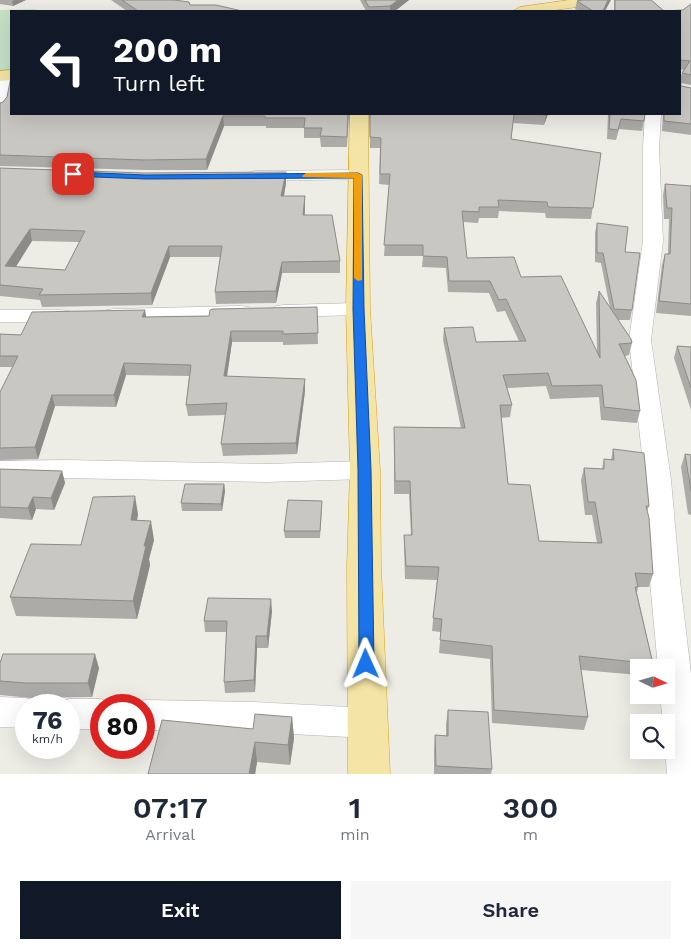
<!DOCTYPE html>
<style>
body{margin:0;font-family:"Work Sans",sans-serif;background:#f6f6f7;color:#1f2937;height:100vh;display:flex;flex-direction:column;font-size:19px;white-space:nowrap}
*{box-sizing:border-box;margin:0}
p{font-size:16px;color:#747a83}
.icon{flex:none;width:28px;height:28px;fill:none;stroke:currentColor;stroke-width:2;stroke-linecap:round;stroke-linejoin:round}
.map{position:relative;height:774px;overflow:hidden}
.side{display:flex;flex-direction:column;background:#fff;flex:1}
.side>*{flex:none}
.hud{position:absolute;left:10px;top:10px;width:671px;height:105px;border-radius:0px;box-shadow:0 5px 20px #0002;background:#111827;color:#fff;overflow:hidden}
.needle{width:32px;rotate:95deg}
.tools{position:absolute;left:630px;top:659px;display:grid;gap:10px}
.tools a{display:grid;place-items:center;width:45px;height:45px;border-radius:0px;background:#fff;box-shadow:0 5px 20px #0002;font-size:25px}
.speed{position:absolute;left:15px;top:694px;display:flex;gap:10px;font-size:25px;font-weight:700;text-align:center}
.speed>*{display:grid;place-content:center;width:65px;height:65px;border-radius:50%;background:#fff;box-shadow:0 5px 20px #0002;line-height:1}
.speed small{font-size:12px;font-weight:400}
.speed .limit{border:8px solid #d22;background:#fff;color:#111}
.pin{position:absolute;display:grid;place-items:center;width:42px;height:42px;color:#fff;margin:-21px;border-radius:10px;box-shadow:0 2px 8px #0006}
.me{position:absolute;width:55px;margin:-28px;rotate:359deg;stroke-linejoin:round;filter:drop-shadow(0 0 4px #0008)}
.turn{display:flex;align-items:center;gap:18px;height:105px;padding:0 20px;font-size:22px}
.turn .icon{width:65px;height:65px;stroke-width:2.5}
.turn b{display:block;font-size:35px;line-height:42px}
.eta{display:flex;justify-content:space-evenly;align-items:center;height:85px;text-align:center}
.eta b{font-size:30px;font-weight:600;line-height:35px}
.button{display:flex;gap:10px;margin-top:auto;padding:10px 20px}
.button a{flex:1;height:58px;border-radius:0px;background:#111827;color:#fff;font-size:20px;font-weight:600;line-height:58px;text-align:center}
.button a+a{background:#f6f6f7;color:#1f2937}
.map>svg:first-child{display:block}
.green{fill:#c5e2c5}
.lines{fill:none;stroke-linecap:round;stroke-linejoin:round}
.minor-casing{stroke:#b2b5b8;stroke-width:1}
.trunk-casing{stroke:#d8a21a;stroke-width:1}
.minor{fill:#fff;fill-rule:evenodd}
.trunk{fill:#f4e4a6;fill-rule:evenodd}
.wall{fill:#adaba7;fill-rule:evenodd}
.shaded-wall{fill:#8d8b88}
.building{fill:#c9c7c2;stroke:#8d8b88;fill-rule:evenodd}
.route{fill:#1a73e8;stroke:#114b97}
.slow{fill:#f59e0b}
</style>
<div class="map">
<svg width="691" height="774" viewBox="0 0 691 774">
<rect width="100%" height="100%" fill="#edece5"/>
<polygon class="green" points="33,9 45,11 11,11 11,75 0,76 0,10"/>
<g class="lines">
<defs>
<g id="minor">
<path d="M8,71L11,72C11,84 12,99 5,110L0,112V79L3,72Z"/>
<polygon points="645,114 661,114 659,148 663,241 651,340 671,480 680,581 691,674 691,774 667,774 665,750 666,722 663,722 660,695 666,695 666,668 658,668 650,581 645,480 629,340 643,241 643,148"/>
<polygon points="358,170 364,171 367,175 364,179 255,181 249,180 246,176 249,172 255,171"/>
<polygon points="358,303 366,304 369,309 366,314 358,315 284,317 276,316 273,311 276,306 284,305"/>
<polygon points="241,306 249,307 252,312 249,317 241,318 114,321 106,320 103,315 106,310 114,309"/>
<polygon points="0,310 61,310 69,311 72,316 69,321 61,322 0,322"/>
<polygon points="65,460 266,464 365,461 374,464 378,470 374,476 365,479 266,482 65,478 0,479 0,461"/>
<polygon points="0,697 26,698 38,702 39,705 26,705 26,728 0,727"/>
<polygon points="69,699 101,699 114,705 101,705 101,729 69,729 69,705 56,705"/>
<polygon points="144,700 253,702 368,708 380,712 385,723 380,734 368,738 253,732 144,730 144,705 132,705"/>
</g>
<g id="trunk">
<polygon points="569,0 606,0 599,4 548,11 513,11 520,7"/>
<polygon points="11,70 11,80 0,81 0,71"/>
<polygon points="350,114 368,114 370,309 380,470 381,567 390,774 348,774 347,567 350,470 346,309"/>
</g>
</defs>
<use href="#minor" class="minor-casing"/>
<use href="#trunk" class="trunk-casing"/>
<use href="#minor" class="minor"/>
<use href="#trunk" class="trunk"/>
</g>
<g class="wall">
<polygon points="0,0 26,0 13,6 0,4"/>
<polygon points="111,0 174,0 190,5 242,11 127,11"/>
<polygon points="360,0 409,0 395,11 366,11"/>
<polygon points="614,0 651,0 664,11 683,10 691,4 691,85 681,83 681,86 691,88 691,135 662,131 663,114 680,114 680,79 682,73 684,70 680,69 680,11 614,11"/>
<polygon points="577,1 605,11 579,11 575,9"/>
<polygon points="0,103 349,114 347,147 321,147 320,138 304,138 304,128 266,128 266,126 224,126 207,170 146,170 0,166"/>
<polygon points="369,114 548,114 544,125 513,123 511,139 601,153 591,219 546,218 545,213 499,211 498,218 479,218 478,223 463,222 467,258 521,277 597,352 596,303 599,291 610,308 601,263 595,262 595,233 597,223 625,252 632,310 630,320 618,320 632,343 629,355 625,356 640,411 637,423 601,420 599,397 550,399 546,386 507,388 512,405 510,417 501,418 508,484 539,541 597,543 592,515 585,515 581,480 584,468 602,469 604,459 611,460 613,449 649,506 647,511 653,574 649,587 638,587 637,593 653,664 652,668 639,668 639,675 581,670 588,717 584,730 492,723 490,659 439,653 441,632 432,631 437,580 405,579 404,548 404,535 411,535 409,494 394,494 394,427 461,428 443,340 444,328 476,342 519,341 505,311 497,312 489,293 448,292 446,268 422,267 423,256 384,256 389,185 379,184 380,148 370,148"/>
<polygon points="608,114 645,114 642,131 619,129 616,140 607,139"/>
<path d="M0,168L286,183L284,196H305V215L340,261V273H282L276,303L216,304L215,292L220,257H170L152,305L42,307L40,300L0,296ZM32,241L79,242L65,270L15,267Z"/>
<polygon points="665,184 691,186 691,316 656,313 662,265 665,254 668,254 669,219 664,219 663,195"/>
<polygon points="317,307 318,344 283,345 283,342 232,342 227,377 305,379 305,391 297,454 223,456 221,444 225,415 188,416 186,405 189,376 126,375 116,407 55,406 38,459 0,460 0,392 13,367 0,367 0,334 21,335 146,317 209,316"/>
<polygon points="677,346 691,347 691,410 674,358"/>
<polygon points="685,454 691,455 691,515 688,514 681,467"/>
<polygon points="0,469 62,471 65,483 54,510 36,509 32,520 0,518"/>
<polygon points="224,484 225,491 222,511 182,511 181,503"/>
<polygon points="322,508 320,538 285,538 284,531"/>
<polygon points="138,514 137,520 154,540 149,559 150,565 137,619 16,616 10,597 81,545"/>
<polygon points="272,611 268,648 257,648 255,692 225,693 224,682 227,632 205,632 204,621"/>
<polygon points="0,663 99,668 92,697 31,698 0,695"/>
<polygon points="448,710 492,769 491,774 434,774 434,749 435,735 446,736 446,724"/>
<polygon points="292,717 294,738 290,765 257,762 255,774 148,774 253,729"/>
</g>
<g class="shaded-wall">
<polygon points="15,0 26,0 13,6 12,1"/>
<polygon points="398,0 409,0 395,11 390,11 390,6"/>
<polygon points="608,0 611,0 605,11 603,11"/>
<polygon points="546,114 548,114 544,125 546,115"/>
<polygon points="223,116 224,126 207,170 206,159"/>
<polygon points="286,172 286,183 282,207 281,196"/>
<polygon points="305,196 305,207 304,227 303,215"/>
<polygon points="30,229 32,241 9,278 5,266"/>
<polygon points="169,246 170,257 152,305 151,293"/>
<polygon points="282,262 282,273 276,303 276,291"/>
<polygon points="145,310 147,321 142,317"/>
<polygon points="231,331 232,342 225,388 224,376"/>
<polygon points="124,363 126,375 116,407 114,395"/>
<polygon points="305,379 305,391 297,454 296,443"/>
<polygon points="52,395 55,406 38,459 35,447"/>
<polygon points="62,471 65,483 54,510 51,498"/>
<polygon points="224,484 225,491 222,511 221,504"/>
<polygon points="135,496 138,514 134,539 131,520"/>
<polygon points="33,497 36,509 32,520 28,508"/>
<polygon points="151,521 154,540 149,559 150,565 137,619 133,601 144,546"/>
<polygon points="271,599 272,611 268,648 267,636"/>
<polygon points="256,636 257,648 255,692 254,680"/>
<polygon points="95,654 99,668 92,697 88,683"/>
<polygon points="292,717 294,738 290,765 288,745"/>
<polygon points="255,742 257,762 255,774 249,774"/>
</g>
<g class="building">
<polygon points="122,0 174,0 189,2 190,5 216,5 242,11 138,11"/>
<polygon points="365,0 398,0 390,6 369,7"/>
<polygon points="583,0 608,0 603,11 590,11 593,11 577,1"/>
<polygon points="615,0 651,0 664,11 683,10 691,4 691,75 682,73 690,61 680,60 680,11 615,11"/>
<polygon points="680,75 681,86 691,88 691,124 664,121 664,114 680,114"/>
<polygon points="11,77 11,114 348,114 347,137 320,136 322,128 304,128 305,118 265,118 265,116 223,116 206,159 145,160 0,155 0,103 3,102 7,97"/>
<polygon points="370,114 514,114 511,139 601,153 593,208 548,207 547,202 498,200 499,207 479,207 479,212 462,211 467,258 514,257 521,277 561,276 600,358 599,291 631,339 632,343 619,344 636,380 640,411 604,407 602,385 552,386 548,373 503,375 512,405 500,405 508,484 530,485 539,541 602,543 595,502 588,502 584,468 604,469 604,459 614,460 613,449 644,453 649,506 646,506 649,518 653,574 635,573 638,587 635,587 653,664 579,656 588,717 494,710 492,646 440,640 442,619 433,618 439,567 406,566 404,535 412,535 410,481 395,481 394,427 465,428 444,328 473,327 476,342 526,341 506,299 499,300 490,281 449,281 447,257 423,256 423,245 384,245 390,174 380,174 381,138 370,137"/>
<polygon points="521,114 546,114 546,115"/>
<polygon points="610,114 645,114 644,121 621,119 618,130 609,129"/>
<path d="M0,168L144,173L286,172L281,196H305L303,215H332L340,261L282,262L276,291L215,292L222,246H169L151,293L39,295L43,289L0,285ZM30,229L85,231L65,270L5,266Z"/>
<polygon points="665,184 691,186 691,304 659,301 665,254 670,254 672,208 667,208"/>
<polygon points="597,223 628,227 625,252 640,253 632,310 614,309 603,253 597,253"/>
<polygon points="317,307 318,333 283,334 283,331 231,331 224,376 305,379 296,443 221,444 227,403 186,405 191,365 124,363 114,395 52,395 35,447 0,448 0,392 18,356 0,356 0,334 21,335 32,312 145,310 142,317 209,316 210,310 213,309"/>
<polygon points="677,346 691,347 691,388"/>
<polygon points="685,454 691,455 691,491"/>
<polygon points="0,469 62,471 51,498 33,497 28,508 0,507"/>
<polygon points="185,484 224,484 221,504 181,503"/>
<polygon points="135,496 131,520 151,521 144,546 146,546 133,601 10,597 31,544 81,545 93,497"/>
<polygon points="288,500 322,501 320,531 284,531"/>
<polygon points="208,598 271,599 267,636 256,636 254,680 224,682 227,621 204,621"/>
<polygon points="3,654 95,654 88,683 26,683 0,681 0,663"/>
<polygon points="448,710 488,712 492,769 436,766 435,735 448,736"/>
<polygon points="255,714 292,717 288,745 255,742 249,774 148,774 162,720 253,729"/>
</g>
<polygon class="route" points="73,172 146,175 358,173 362,175 364,309 371,470 374,664 372,669 366,671 361,669 359,664 358,470 353,309 354,178 146,179 70,176 69,174"/>
<polygon class="slow" points="306,173 358,173 362,175 362,280 358,281 354,278 354,178 303,177 302,176"/>
</svg>
<div class="tools">
<a><svg class="needle" viewBox="-14 -14 28 28"><path d="M0-13l5 13h-10z" fill="#e53935"/><path d="M0 13l5-13h-10z" fill="#747a83"/></svg></a>
<a><svg class="icon" aria-label="search" viewBox="0 0 24 24"><circle cx="10" cy="10" r="6"/><path d="M15 15l6 6"/></svg></a>
</div>
<div class="speed"><div>76<small>km/h</small></div><div class="limit">80</div></div>
<div class="pin" style="left:73px;top:174px;background:#d93025"><svg class="icon" aria-label="arrive" viewBox="0 0 24 24"><path d="M6 21V4h12l-3 4 3 4H6"/></svg></div>
<svg class="me" style="left:366px;top:664px" viewBox="-20 -20 40 40"><path d="M0-17L14 15 0 8-14 15z" fill="#1a73e8" stroke="#fff" stroke-width="4"/></svg>
<div class="hud">
<div class="turn"><svg class="icon" aria-label="left" viewBox="0 0 24 24"><path d="M17 20v-9H6M10 6l-5 5 5 5"/></svg><div><b>200 m</b>Turn left</div></div>
</div>
</div>
<section class="side">
<div class="eta">
<div><b>07:17</b><p>Arrival</p></div>
<div><b>1</b><p>min</p></div>
<div><b>300</b><p>m</p></div>
</div>
<div class="button"><a>Exit</a><a>Share</a></div>
</section>
